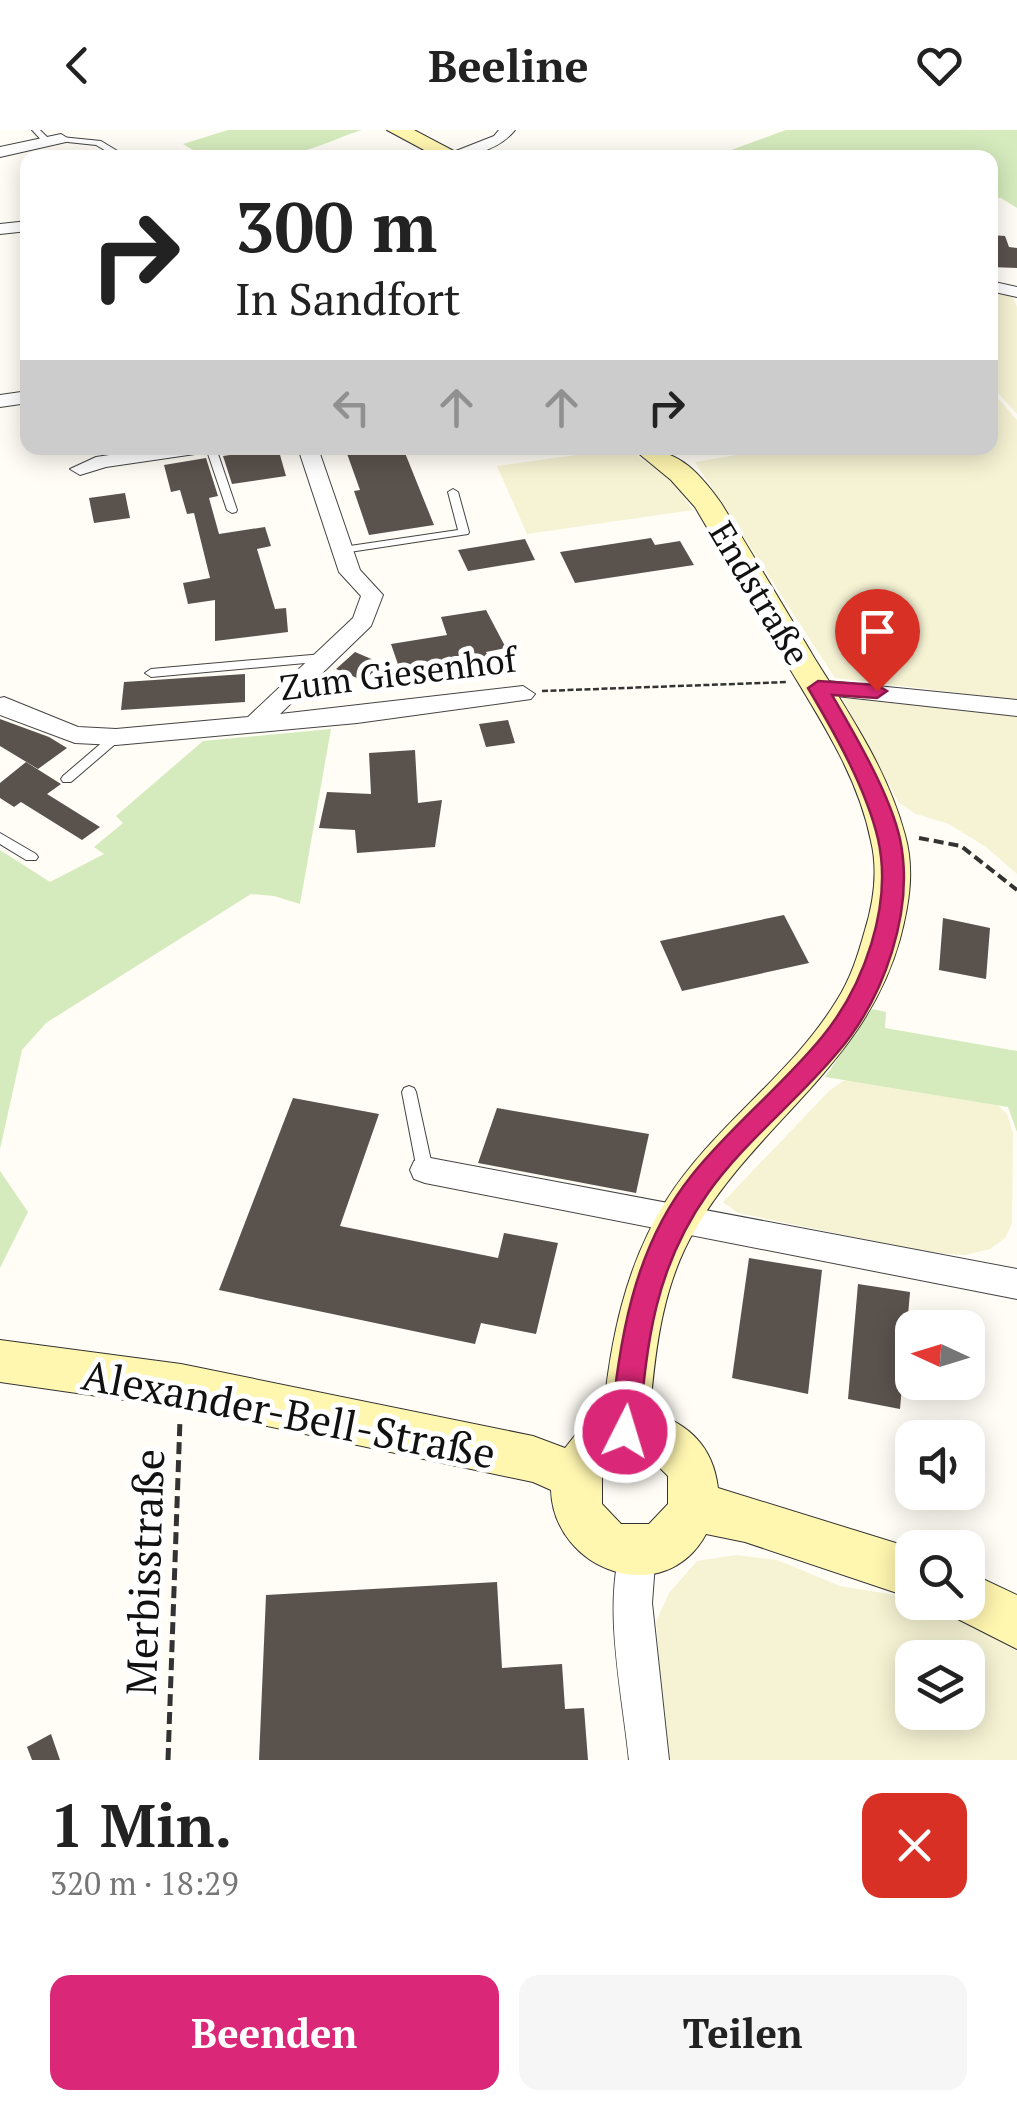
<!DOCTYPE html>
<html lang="de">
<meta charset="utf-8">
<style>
body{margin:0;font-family:"PT Serif",serif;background:#f6f6f6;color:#222;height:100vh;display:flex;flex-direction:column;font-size:38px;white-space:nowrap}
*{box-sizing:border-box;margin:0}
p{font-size:32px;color:#767676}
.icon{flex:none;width:55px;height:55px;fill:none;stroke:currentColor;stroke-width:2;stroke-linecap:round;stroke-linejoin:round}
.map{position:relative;height:1630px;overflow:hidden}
.panel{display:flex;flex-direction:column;background:#fff;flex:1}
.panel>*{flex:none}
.top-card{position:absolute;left:20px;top:20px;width:978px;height:305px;border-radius:20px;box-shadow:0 5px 25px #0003;background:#fff;color:#222;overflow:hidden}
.needle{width:65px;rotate:274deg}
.controls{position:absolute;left:895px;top:1180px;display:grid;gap:20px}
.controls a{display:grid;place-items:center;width:90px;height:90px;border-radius:20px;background:#fff;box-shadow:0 5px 25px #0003;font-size:50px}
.pin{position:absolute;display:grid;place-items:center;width:85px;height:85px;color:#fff;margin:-102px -42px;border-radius:50% 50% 50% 0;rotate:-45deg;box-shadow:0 0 10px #0007}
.pin .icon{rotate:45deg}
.me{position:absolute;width:110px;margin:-55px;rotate:5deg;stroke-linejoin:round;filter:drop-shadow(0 0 8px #0008)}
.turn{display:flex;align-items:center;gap:35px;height:210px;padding:0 50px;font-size:45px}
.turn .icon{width:130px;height:130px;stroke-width:2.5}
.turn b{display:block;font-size:70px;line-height:85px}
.lanes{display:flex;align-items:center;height:95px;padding:0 50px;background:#0003;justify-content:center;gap:50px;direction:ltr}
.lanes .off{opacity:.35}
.round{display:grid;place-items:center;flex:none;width:105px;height:105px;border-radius:20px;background:#f6f6f6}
.summary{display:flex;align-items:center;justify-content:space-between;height:170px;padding:0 50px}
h1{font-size:60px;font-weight:700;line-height:75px}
.cta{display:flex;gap:20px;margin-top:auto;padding:20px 50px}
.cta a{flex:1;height:115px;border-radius:20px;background:#db2777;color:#fff;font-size:40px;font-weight:700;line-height:115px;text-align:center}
.cta a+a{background:#f6f6f6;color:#222}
header{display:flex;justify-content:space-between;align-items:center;height:130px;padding:0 50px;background:#fff;font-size:45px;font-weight:700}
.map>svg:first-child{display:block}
.farmland{fill:#f6f3d4;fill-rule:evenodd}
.green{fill:#d5ebbd}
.building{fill:#5a524d}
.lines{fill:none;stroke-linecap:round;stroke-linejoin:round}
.lane-casing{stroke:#444;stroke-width:2}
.street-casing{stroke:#444;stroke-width:2}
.secondary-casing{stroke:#333;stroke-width:2}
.path-far2{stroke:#333;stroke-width:2.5;stroke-dasharray:6 2.5;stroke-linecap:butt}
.path-far1{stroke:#333;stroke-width:4;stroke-dasharray:10 5;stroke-linecap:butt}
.path{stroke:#333;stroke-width:5;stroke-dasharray:12 6;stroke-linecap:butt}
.lane{fill:#fff;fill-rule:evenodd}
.street{fill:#fff;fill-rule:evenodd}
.secondary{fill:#fff6b0;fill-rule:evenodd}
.route{fill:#db2777;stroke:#8e194d;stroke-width:2.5}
.labels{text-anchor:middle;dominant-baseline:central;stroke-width:10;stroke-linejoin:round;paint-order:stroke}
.street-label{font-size:35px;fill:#111;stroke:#fff}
.near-street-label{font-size:42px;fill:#111;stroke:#fff}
</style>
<header><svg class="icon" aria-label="back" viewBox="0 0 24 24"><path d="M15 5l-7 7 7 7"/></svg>Beeline<svg class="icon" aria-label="heart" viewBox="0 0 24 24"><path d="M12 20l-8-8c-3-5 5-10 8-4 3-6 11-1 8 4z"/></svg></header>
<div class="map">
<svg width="1017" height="1630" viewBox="0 0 1017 1630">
<rect width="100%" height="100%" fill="#fffdf5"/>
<g class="farmland">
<polygon points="990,159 1011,163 1017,177 1017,284 990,254"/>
<polygon points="990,259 1017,290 1017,570 835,548 695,332 778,318 990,318"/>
<polygon points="627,318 672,350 693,380 527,404 497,336"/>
<polygon points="840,564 1017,582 1017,744 986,717 949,694 916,684 899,673"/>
<polygon points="858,950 997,974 1007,984 1013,1003 1012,1094 1005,1108 990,1119 965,1125 932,1123 738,1083 723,1072 829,961 843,951"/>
<path d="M736,1425L777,1430L840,1456L907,1467L970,1494L1017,1521V1630H667L656,1492L669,1463L697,1431ZM912,1528H968V1582H912Z"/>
</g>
<g class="green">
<path d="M228,0H362C329,10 276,40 244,21C218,29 206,29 183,14Z"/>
<polygon points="786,0 1017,0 1017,78 1001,68 990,68 990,28 712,27"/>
<polygon points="331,599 300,774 274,766 251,764 46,893 22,920 0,1019 0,720 50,752 104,724 94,717 123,693 116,686 203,611"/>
<polygon points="872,879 886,882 885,898 1017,921 1017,1002 1008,977 825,947"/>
<polygon points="0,1041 28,1082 0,1138"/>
</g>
<g class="building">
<polygon points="990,105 1005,106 1009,117 1017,118 1017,138 990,137"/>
<polygon points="278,318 286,346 232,354 223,326"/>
<polygon points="345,318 403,318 434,395 369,405 354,361 360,360"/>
<polygon points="206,328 218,366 209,368 219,404 265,397 271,416 257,419 275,479 286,478 288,502 215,511 215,470 188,474 183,453 210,448 194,383 187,384 180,360 171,362 164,335"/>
<polygon points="125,363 130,388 94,393 89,368"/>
<polygon points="651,408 655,415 680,411 694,435 575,453 560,422"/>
<polygon points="525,409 535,430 468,441 458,420"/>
<polygon points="486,480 506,518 486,522 492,535 402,546 391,514 447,505 441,487"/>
<polygon points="355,522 383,534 364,551 336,539"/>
<polygon points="245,544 245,572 121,580 124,552"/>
<polygon points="0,589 49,607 67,618 38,639 0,616"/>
<polygon points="508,590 515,613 486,617 479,594"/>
<polygon points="415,620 418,673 442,670 435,717 357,723 355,700 319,698 327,662 371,664 369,623"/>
<polygon points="26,632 61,654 47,664 100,697 82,710 21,672 14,677 0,668 0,653"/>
<polygon points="784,785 809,833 682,861 660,811"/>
<polygon points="943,788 990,798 986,849 939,840"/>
<polygon points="293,968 379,984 340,1096 498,1128 504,1103 558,1113 536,1204 481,1193 475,1214 219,1160"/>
<polygon points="497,978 649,1004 636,1063 478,1033"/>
<polygon points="749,1128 822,1140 808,1264 732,1248"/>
<polygon points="858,1154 910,1162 900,1279 848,1269"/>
<polygon points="497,1452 502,1538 562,1534 565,1579 584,1578 588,1630 259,1630 266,1465"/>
<polygon points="51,1604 60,1630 32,1630 27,1617"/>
</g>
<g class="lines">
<defs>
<g id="lane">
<polygon points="32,0 40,0 52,12 45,14"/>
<polygon points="61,7 101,11 129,28 118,28 96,15 58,11 58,7"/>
<polygon points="206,318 216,318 237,380 236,382 232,383 227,380"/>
<polygon points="453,359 458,362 469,402 468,404 343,423 338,420 343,417 458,400 448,362"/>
<polygon points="323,524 329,528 327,531 151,547 145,543 151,539"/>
<polygon points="116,603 120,604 122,607 120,610 71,652 63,652 61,649 63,646 112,604"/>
<polygon points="0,703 36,724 38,727 36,730 26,730 0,714"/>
<polygon points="409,956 414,958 416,962 433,1040 430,1045 425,1047 420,1045 417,1040 402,962 404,958"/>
</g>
<g id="street">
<path d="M499,0H515C497,22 465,28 438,28L494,6Z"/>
<polygon points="61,4 69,9 66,12 0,27 0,17"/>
<polygon points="28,91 28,101 0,104 0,94"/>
<polygon points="990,151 1017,157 1017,167 990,161"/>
<polygon points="28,261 28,273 0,277 0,265"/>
<polygon points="156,318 205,318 195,324 106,337 80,345 70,339 96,327"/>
<polygon points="298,318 318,318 360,440 383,465 371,496 280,584 523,556 535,564 531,569 357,593 116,615 75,613 0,585 0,568 4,567 78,597 116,599 248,587 353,488 361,466 339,442"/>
<polygon points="817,550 1017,570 1017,586 809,563 805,558"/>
<polygon points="425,1027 1017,1139 1017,1169 425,1053 414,1049 410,1040 414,1031"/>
<path d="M638,1402L651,1407L656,1420L652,1473L669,1630H629C623,1566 600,1467 625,1407Z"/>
</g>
<g id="secondary">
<polygon points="387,0 414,0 467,28 439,28"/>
<path d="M632,318C676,318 696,338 721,373C753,425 784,477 815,529C850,585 888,641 905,705C915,740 909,775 900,809C865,935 758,992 696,1098C663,1152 655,1219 650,1281C689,1294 713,1316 718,1358L912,1418V1468L745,1412L706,1404C665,1480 554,1442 551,1360L533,1352L181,1278L0,1252V1210L181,1234L533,1306L565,1318L580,1299L603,1287C610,1212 625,1136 666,1071C713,996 791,946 837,870C851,848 858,825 865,800C874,771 878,740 871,711C858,646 820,589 787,534C756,482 726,429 695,377L671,350ZM622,1326H648L668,1346V1374L649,1394H621L602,1374V1346Z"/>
<polygon points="968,1442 1017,1465 1017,1519 950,1485 945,1472 968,1472"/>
</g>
</defs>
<use href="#lane" class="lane-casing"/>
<use href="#street" class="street-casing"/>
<use href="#secondary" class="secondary-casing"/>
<polyline class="path-far2" points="542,561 788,552"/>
<polyline class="path-far1" points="919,708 961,716 1017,760"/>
<polyline class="path" points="168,1630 180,1290"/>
<use href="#lane" class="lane"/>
<use href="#street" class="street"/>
<use href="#secondary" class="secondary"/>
</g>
<path class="route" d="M818,551L877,555L887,561L877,568L832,565C855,605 890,664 900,709C915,780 884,869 837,923C797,971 744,1012 708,1063C654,1139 647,1212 639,1302L635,1311L625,1315L615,1311L610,1302C620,1210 632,1120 692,1045C731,996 782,956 822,907C864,856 893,775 878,709C866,658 834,602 808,558Z"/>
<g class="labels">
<g class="street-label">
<text transform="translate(760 463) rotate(59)">Endstraße</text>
<text transform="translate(398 543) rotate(-7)">Zum Giesenhof</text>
</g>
<g class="near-street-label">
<text transform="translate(289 1283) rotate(11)">Alexander-Bell-Straße</text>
<text transform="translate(144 1442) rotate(-88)">Merbisstraße</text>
</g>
</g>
</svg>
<div class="controls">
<a><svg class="needle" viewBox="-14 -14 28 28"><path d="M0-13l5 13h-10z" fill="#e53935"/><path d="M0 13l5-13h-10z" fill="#767676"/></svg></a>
<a><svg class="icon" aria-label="sound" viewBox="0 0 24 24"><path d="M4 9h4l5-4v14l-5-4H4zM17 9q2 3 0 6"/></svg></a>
<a><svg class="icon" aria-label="search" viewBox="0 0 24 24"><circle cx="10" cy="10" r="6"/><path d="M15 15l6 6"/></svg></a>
<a><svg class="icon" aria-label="layers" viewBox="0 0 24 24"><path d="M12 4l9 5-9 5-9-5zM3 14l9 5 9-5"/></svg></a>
</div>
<div class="pin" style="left:877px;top:561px;background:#d93025"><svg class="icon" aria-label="arrive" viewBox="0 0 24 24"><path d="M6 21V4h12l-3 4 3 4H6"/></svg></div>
<svg class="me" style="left:625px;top:1302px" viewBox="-20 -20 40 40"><circle r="17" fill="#db2777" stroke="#fff" stroke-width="3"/><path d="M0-11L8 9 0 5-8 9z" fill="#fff"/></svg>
<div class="top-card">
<div class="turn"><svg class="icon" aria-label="right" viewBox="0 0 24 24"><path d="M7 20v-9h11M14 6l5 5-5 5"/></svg><div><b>300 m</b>In Sandfort</div></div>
<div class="lanes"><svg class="icon off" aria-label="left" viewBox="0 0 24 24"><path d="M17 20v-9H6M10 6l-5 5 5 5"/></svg><svg class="icon off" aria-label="ahead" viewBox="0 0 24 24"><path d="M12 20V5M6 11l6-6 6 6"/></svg><svg class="icon off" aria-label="ahead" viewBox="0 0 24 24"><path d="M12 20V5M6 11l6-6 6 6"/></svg><svg class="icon" aria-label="right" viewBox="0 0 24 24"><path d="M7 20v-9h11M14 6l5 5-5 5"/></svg></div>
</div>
</div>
<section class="panel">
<div class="summary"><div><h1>1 Min.</h1><p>320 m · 18:29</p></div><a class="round" style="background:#d93025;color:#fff"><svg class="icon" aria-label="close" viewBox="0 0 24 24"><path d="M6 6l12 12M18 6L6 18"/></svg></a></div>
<div class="cta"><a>Beenden</a><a>Teilen</a></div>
</section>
